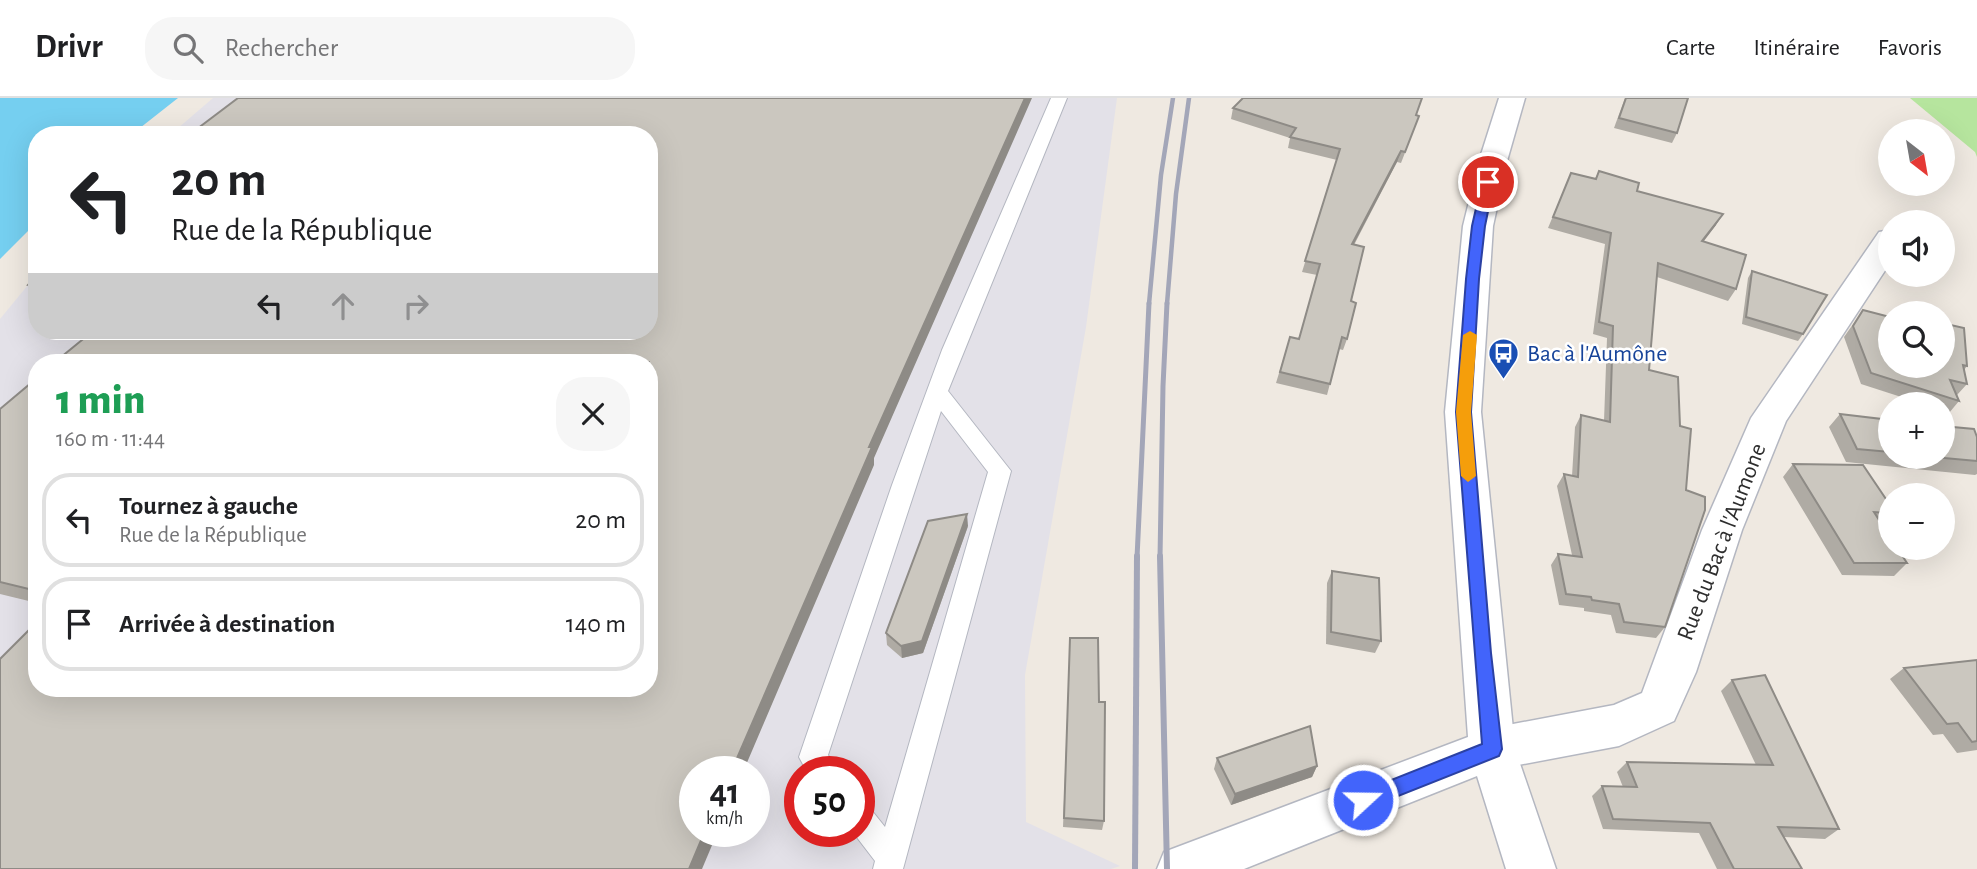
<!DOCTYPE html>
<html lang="fr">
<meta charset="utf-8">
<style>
body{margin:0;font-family:"Alegreya Sans",sans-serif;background:#f6f6f6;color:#202124;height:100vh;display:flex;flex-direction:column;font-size:26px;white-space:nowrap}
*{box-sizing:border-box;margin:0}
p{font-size:23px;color:#757577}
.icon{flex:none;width:38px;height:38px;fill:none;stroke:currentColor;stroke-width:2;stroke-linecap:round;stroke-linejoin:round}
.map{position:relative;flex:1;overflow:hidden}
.panel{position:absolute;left:28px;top:256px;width:630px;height:343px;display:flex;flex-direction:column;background:#fff;border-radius:28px;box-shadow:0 7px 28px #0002}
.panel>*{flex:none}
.banner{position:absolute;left:28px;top:28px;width:630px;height:214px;border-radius:28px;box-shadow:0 7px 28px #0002;background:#fff;color:#202124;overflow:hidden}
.needle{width:46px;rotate:149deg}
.controls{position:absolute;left:1878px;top:21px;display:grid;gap:14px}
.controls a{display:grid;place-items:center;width:77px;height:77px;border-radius:50%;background:#fff;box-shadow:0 7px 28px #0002;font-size:35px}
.speed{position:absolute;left:679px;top:658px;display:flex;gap:14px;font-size:35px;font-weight:700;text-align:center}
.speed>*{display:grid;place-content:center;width:91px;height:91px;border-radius:50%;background:#fff;box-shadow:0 7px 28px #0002;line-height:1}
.speed small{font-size:18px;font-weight:400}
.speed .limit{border:10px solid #d22;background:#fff;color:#111}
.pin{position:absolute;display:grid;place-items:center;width:60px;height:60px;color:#fff;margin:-30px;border:4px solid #fff;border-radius:50%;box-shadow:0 2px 7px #0007}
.me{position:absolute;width:77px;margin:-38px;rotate:69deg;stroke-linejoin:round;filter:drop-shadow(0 0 5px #0008)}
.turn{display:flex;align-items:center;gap:24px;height:147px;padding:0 28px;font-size:32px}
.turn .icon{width:91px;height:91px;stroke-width:2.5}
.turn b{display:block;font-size:49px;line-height:60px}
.lanes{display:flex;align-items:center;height:66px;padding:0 28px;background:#0003;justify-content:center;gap:35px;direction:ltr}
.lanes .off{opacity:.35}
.round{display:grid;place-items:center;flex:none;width:74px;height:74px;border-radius:28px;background:#f6f6f6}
.summary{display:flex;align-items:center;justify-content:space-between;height:119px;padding:0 28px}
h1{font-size:42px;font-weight:800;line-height:52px;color:#1e9e55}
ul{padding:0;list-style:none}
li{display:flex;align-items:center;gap:21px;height:94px;margin:0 14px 10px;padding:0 14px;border:4px solid #e0e0e0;border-radius:28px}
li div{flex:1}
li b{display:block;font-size:26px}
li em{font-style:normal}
header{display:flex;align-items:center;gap:42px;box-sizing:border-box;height:98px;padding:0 35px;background:#fff;border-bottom:2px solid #e0e0e0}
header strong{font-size:33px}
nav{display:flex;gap:38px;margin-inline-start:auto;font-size:24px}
.search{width:490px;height:63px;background:#f6f6f6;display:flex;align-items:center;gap:18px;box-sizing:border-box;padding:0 24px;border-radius:28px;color:#757577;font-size:26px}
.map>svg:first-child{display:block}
.industrial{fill:#e3e1e8;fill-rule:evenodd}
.green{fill:#b6e59e}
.water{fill:#75cff0}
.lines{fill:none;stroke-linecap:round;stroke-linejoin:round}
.lane-casing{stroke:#b4b7c1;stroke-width:2}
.street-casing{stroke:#b4b7c1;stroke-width:3}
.secondary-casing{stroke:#b4b7c1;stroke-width:3}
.lane{fill:#fff;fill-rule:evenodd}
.street{fill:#fff;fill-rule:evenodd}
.secondary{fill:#fff;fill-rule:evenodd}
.rail-far2{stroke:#a3a6b8;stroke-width:4.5}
.rail-far1{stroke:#a3a6b8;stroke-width:5}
.rail{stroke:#a3a6b8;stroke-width:6}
.wall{fill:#afaba4}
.shaded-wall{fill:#8e8b86}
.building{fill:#cbc7bf;stroke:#8e8b86;stroke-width:2}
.route{fill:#4264fb;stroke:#2b41a3;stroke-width:2}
.slow{fill:#f59e0b}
.labels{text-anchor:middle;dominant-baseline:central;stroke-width:5;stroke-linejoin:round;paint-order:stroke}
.transit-label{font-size:24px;fill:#164399;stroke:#fff;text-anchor:start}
.street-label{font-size:24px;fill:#2e2e2e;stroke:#fff}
</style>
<header>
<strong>Drivr</strong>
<div class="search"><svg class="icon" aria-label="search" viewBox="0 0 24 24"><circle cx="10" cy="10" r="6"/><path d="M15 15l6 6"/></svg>Rechercher</div>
<nav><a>Carte</a><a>Itinéraire</a><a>Favoris</a></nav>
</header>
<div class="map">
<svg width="1977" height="771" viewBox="0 0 1977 771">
<rect width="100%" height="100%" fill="#efe9e1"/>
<path class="industrial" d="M213,0H1117L1086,229L1025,577L1026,724L1120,768L1111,771H0V221L37,176V233H649V37H170ZM37,264H649V590H37ZM695,674H754V733H695ZM800,674H859V733H800Z"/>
<polygon class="green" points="1910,0 1977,0 1977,59 1975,54"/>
<polygon class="water" points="0,0 178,0 131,37 37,37 37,124 0,161"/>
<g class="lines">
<defs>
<polygon id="lane" points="1051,0 1067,0 948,293 1011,373 903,771 873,771 875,763 852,733 859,733 859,705 869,709 885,729 988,374 941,313 828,657 838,674 807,674 799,659 892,387 942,252"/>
<polygon id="street" points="1890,132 1890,165 1786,323 1742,432 1696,574 1674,623 1619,648 1492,672 1476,666 1469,651 1476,636 1492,630 1614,607 1642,595 1702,432 1751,320 1879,134"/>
<polygon id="secondary" points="1499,0 1525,0 1507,63 1493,128 1481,314 1515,651 1556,771 1506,771 1477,678 1244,771 1157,771 1164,754 1468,639 1445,314 1463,128 1479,63"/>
</defs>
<use href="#lane" class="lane-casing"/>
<use href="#street" class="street-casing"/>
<use href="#secondary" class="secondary-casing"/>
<use href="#lane" class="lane"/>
<use href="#street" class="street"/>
<use href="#secondary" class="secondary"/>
<g class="rail-far2">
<polyline points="1149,206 1161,77 1173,0"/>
<polyline points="1167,206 1176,96 1189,0"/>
</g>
<g class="rail-far1">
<polyline points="1137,460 1149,205"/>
<polyline points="1160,460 1163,288 1167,205"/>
</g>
<g class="rail">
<polyline points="1160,458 1167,771"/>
<polyline points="1135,771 1137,458"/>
</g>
</g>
<g class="wall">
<polygon points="1625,0 1688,0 1677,35 1672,45 1614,30"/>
<polygon points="1233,10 1416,17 1415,29 1401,65 1397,64 1354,147 1351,203 1347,241 1343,252 1339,251 1327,297 1276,285 1290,239 1299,241 1317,177 1302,174 1337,62 1288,50 1290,40 1231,21"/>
<polygon points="1599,73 1637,93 1716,127 1704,143 1736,191 1728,203 1657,179 1649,272 1665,529 1656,540 1616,535 1611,517 1584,513 1584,510 1559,507 1551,467 1558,456 1572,457 1557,388 1564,376 1572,378 1575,329 1581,317 1604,323 1607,240 1593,236 1605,146 1548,130 1571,75 1595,81"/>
<polygon points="1752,173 1803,236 1798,243 1742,226 1748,180"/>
<polygon points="37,177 37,198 28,187"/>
<polygon points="1863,212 1890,268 1942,225 1967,268 1964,272 1967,286 1957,297 1959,303 1949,315 1942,313 1942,306 1923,306 1861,286 1844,239"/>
<polygon points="37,280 37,505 0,496 0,311"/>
<polygon points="1840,316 1890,322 1890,359 1942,359 1977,339 1977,376 1975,377 1846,364 1829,329"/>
<polygon points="1793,366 1890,407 1890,420 1882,427 1907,465 1894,478 1842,477 1783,379"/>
<polygon points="968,428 923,555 902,560 887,547 886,535"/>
<polygon points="1332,473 1381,543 1375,555 1326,546 1327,485"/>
<polygon points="1070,540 1099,604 1104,723 1102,732 1063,729"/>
<polygon points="1977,562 1977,652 1957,655 1943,636 1933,637 1890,581 1904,570"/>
<polygon points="1732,582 1839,731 1825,741 1784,739 1802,771 1717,771 1699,735 1603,731 1592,698 1602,688 1623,689 1617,674 1627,664 1756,667 1721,593"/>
<polygon points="1217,660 1317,668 1312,679 1231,707 1214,671"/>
</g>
<g class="shaded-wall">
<polygon points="1025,0 1032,0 874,360 874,367 743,674 731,674 869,349"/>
<polygon points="1401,53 1397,64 1348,157 1352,146"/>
<polygon points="1723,116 1716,127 1695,154 1702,143"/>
<polygon points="967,416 968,428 923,555 902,560 901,548"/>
<polygon points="1317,668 1312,679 1231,707 1235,696"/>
<polygon points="705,733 718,733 702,771 689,771"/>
</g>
<g class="building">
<polygon points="238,0 1025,0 869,349 872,349 731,674 695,674 695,733 705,733 689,771 0,771 0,561 37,524 37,590 649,590 649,264 55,264 93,233 649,233 649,37 189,37"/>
<polygon points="1243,0 1422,0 1416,17 1419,18 1405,54 1401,53 1352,146 1364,149 1351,203 1356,205 1347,241 1342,239 1330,286 1280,274 1290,239 1299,241 1320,166 1305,163 1340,51 1290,39 1296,30 1233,10"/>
<polygon points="1626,0 1688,0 1677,35 1619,20"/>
<polygon points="1599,73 1639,85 1637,93 1723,116 1702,143 1746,157 1736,191 1658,165 1649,272 1678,279 1680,328 1691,331 1686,392 1705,399 1705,412 1665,529 1624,524 1619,506 1592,502 1591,499 1566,496 1558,456 1582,459 1564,376 1578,379 1581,317 1610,324 1613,228 1599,224 1611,135 1553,119 1571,75 1596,81"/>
<polygon points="1752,173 1827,197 1803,236 1746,219"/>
<polygon points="37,177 37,189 28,187"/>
<polygon points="1863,212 1890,219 1890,268 1942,268 1942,225 1964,230 1967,268 1963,267 1967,286 1950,282 1959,303 1871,275 1853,228"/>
<polygon points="37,280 37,493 0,484 0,311"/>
<polygon points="1840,316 1890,322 1890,354 1857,351"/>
<polygon points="1942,328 1974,331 1977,339 1977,363 1933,359 1942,359"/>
<polygon points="1793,366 1863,367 1890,407 1890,415 1874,414 1890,439 1890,450 1897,450 1907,465 1854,465"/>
<polygon points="967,416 922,543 901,548 886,535 928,423"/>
<polygon points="1332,473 1379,480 1381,543 1331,534"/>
<polygon points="1070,540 1098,540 1099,604 1105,604 1104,723 1064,720"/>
<polygon points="1977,562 1977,643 1972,644 1958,625 1947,626 1904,570"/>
<polygon points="1765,577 1839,731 1778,729 1802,771 1734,771 1710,725 1613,721 1602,688 1637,689 1627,664 1773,667 1732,582"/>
<polygon points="1310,628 1317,668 1235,696 1217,660"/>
</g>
<polygon class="route" points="1488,81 1494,84 1485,128 1479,181 1471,314 1491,555 1502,651 1499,658 1363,712 1356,709 1353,702 1356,696 1482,646 1456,314 1466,181 1472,128 1482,84"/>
<polygon class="slow" points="1470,233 1477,237 1471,314 1476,378 1468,384 1461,378 1456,314 1463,237"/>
<defs>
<symbol id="bus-pin" viewBox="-11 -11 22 30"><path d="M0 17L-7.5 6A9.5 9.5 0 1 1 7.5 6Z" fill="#1a4fb4" stroke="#fff"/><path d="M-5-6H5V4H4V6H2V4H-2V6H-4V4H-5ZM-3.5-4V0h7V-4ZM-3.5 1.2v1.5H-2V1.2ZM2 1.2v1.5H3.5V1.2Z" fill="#fff"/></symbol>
</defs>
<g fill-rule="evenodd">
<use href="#bus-pin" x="1486" y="238" width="35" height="47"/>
</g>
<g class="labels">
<g class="transit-label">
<text x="1527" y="256">Bac à l'Aumône</text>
</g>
<g class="street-label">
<text transform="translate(1722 444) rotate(-69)">Rue du Bac à l'Aumone</text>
</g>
</g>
</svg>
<div class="controls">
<a><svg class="needle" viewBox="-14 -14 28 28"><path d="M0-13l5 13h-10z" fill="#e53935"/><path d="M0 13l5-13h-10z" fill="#757577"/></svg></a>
<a><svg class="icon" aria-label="sound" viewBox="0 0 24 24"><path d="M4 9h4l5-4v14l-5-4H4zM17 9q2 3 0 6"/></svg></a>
<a><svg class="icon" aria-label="search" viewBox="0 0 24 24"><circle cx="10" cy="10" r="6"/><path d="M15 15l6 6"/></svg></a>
<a>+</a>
<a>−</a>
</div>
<div class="speed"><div>41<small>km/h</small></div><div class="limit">50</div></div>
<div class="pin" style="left:1488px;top:84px;background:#d93025"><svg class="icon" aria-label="arrive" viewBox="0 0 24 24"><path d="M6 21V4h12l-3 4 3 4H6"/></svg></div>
<svg class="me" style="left:1363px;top:702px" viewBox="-20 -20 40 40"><circle r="17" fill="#4264fb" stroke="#fff" stroke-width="3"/><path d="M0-11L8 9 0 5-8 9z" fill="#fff"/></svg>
<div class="banner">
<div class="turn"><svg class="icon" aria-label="left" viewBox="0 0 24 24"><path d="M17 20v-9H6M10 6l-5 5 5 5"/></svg><div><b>20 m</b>Rue de la République</div></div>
<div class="lanes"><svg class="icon" aria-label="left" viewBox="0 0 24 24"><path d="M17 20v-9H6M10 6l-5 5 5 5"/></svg><svg class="icon off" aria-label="ahead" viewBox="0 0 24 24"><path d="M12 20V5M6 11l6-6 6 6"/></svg><svg class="icon off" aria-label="right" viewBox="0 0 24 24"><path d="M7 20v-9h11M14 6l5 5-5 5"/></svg></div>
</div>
<section class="panel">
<div class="summary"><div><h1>1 min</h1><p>160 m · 11:44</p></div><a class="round"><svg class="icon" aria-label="close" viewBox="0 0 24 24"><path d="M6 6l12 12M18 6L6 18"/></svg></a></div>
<ul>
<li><svg class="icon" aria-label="left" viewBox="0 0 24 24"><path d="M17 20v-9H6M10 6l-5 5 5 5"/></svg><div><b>Tournez à gauche</b><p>Rue de la République</p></div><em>20 m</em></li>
<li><svg class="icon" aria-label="arrive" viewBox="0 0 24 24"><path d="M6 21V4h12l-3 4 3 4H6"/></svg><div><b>Arrivée à destination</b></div><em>140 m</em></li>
</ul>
</section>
</div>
